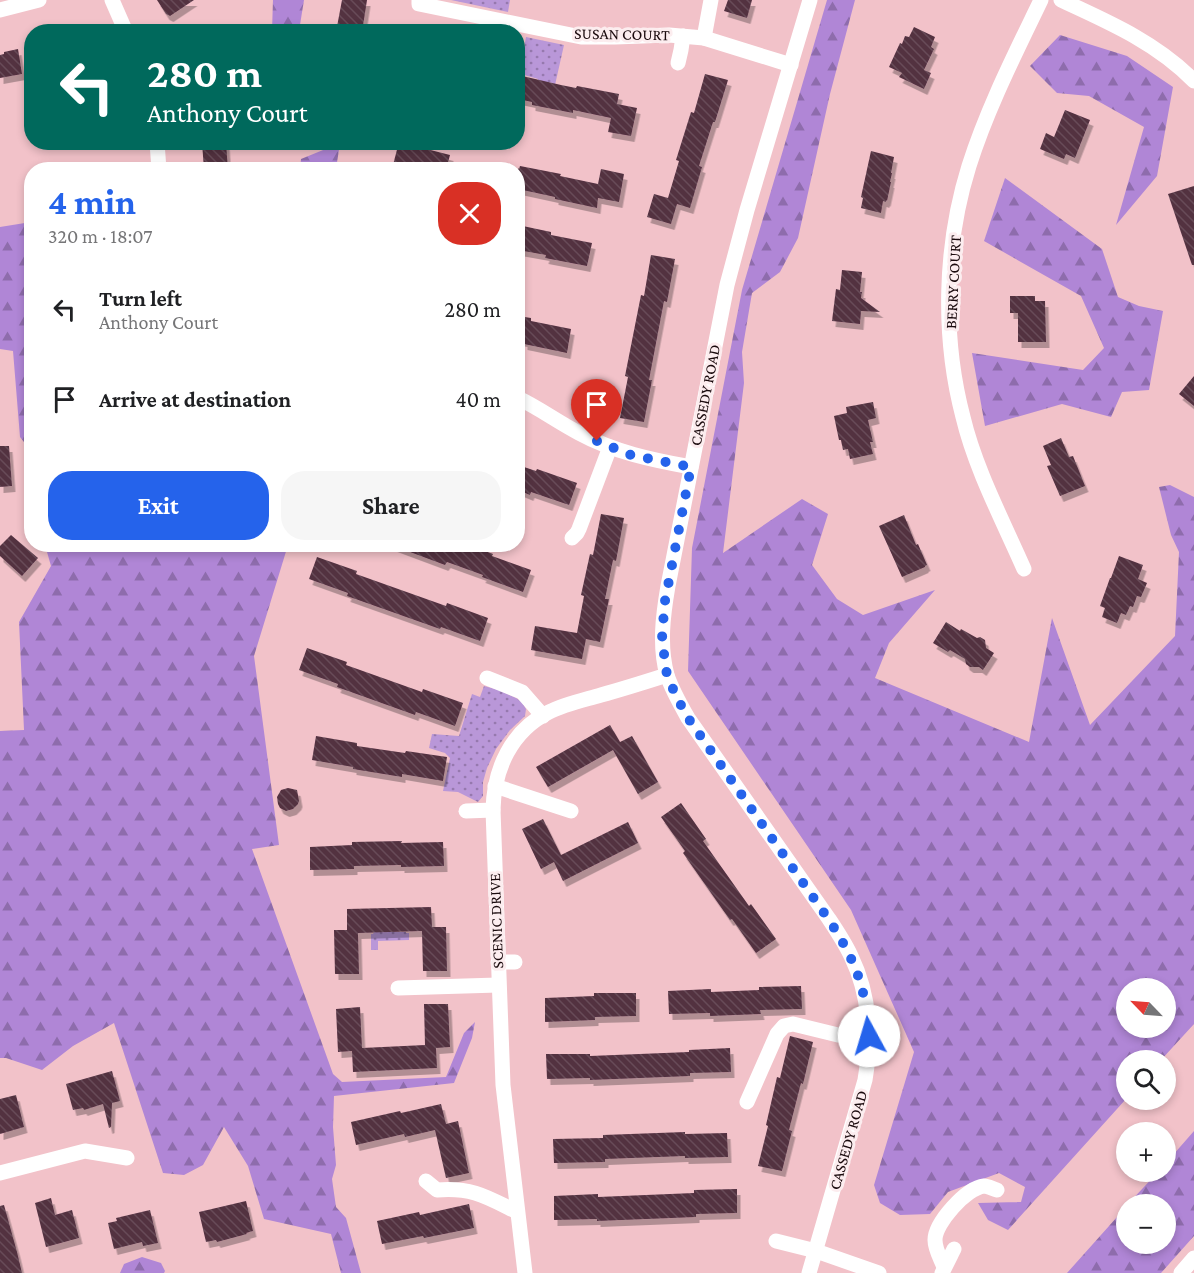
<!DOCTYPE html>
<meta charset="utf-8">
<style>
body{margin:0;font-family:"Crimson Pro",serif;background:#f6f6f6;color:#202124;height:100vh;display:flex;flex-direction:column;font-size:22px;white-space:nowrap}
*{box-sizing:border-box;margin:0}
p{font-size:20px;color:#757577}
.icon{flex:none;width:33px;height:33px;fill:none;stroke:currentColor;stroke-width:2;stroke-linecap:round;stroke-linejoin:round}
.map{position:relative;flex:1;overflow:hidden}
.sheet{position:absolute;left:24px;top:162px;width:501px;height:390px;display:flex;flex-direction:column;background:#fff;border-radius:24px;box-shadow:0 3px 9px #0003}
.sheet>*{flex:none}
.top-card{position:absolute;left:24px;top:24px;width:501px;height:126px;border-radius:24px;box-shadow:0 3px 9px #0003;background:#00695c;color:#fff;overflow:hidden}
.needle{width:39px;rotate:295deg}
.buttons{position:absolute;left:1116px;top:978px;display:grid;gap:12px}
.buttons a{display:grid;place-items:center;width:60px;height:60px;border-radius:50%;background:#fff;box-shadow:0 3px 9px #0003;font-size:30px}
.pin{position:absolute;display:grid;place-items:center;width:51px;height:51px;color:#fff;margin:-62px -26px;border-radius:50% 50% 50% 0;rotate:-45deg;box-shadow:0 0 6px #0007}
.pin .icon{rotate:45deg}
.me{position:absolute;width:66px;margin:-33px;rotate:354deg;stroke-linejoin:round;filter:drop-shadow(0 0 4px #0008)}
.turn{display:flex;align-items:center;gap:21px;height:126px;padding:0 24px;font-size:27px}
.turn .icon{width:78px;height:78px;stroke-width:2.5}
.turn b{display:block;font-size:42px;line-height:51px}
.round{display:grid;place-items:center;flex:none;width:63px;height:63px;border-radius:24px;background:#f6f6f6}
.headline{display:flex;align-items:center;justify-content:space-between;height:102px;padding:0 24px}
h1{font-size:36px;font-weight:700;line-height:45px;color:#2563eb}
.button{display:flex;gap:12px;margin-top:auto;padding:12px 24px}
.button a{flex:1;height:69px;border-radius:24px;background:#2563eb;color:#fff;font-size:24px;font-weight:700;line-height:69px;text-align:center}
.button a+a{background:#f6f6f6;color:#202124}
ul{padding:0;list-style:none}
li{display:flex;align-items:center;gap:18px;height:90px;padding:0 24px}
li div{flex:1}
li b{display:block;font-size:22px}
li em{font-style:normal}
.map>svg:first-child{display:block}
.grass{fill:url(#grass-dots)}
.forest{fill:url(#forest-firs);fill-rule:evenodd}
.building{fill:url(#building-back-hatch);filter:url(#shadow)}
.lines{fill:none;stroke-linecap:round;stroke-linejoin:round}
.minor{stroke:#fff;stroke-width:15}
.route{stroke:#2563eb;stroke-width:10;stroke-dasharray:0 18}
.labels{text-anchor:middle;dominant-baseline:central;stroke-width:6;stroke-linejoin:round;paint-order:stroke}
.street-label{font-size:16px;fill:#1a0a0d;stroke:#fcedef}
</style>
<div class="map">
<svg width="1194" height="1273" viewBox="0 0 1194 1273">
<defs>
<pattern id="grass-dots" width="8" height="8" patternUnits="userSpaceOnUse" patternTransform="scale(1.5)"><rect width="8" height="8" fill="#b997d8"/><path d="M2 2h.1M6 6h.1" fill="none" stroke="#9679ae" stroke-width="1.8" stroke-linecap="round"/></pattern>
<pattern id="forest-firs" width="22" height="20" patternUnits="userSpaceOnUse" patternTransform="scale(1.5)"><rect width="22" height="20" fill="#b086d6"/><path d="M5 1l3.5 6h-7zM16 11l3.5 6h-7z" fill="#8e6cac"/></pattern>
<pattern id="building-back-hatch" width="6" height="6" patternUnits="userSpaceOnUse" patternTransform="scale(1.5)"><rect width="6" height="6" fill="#523041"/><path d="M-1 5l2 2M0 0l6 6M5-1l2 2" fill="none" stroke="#674b58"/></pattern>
<filter id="shadow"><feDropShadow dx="3.5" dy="6" stdDeviation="0" flood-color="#0004"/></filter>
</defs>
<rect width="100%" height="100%" fill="#f2c2c9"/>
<g class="grass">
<polygon points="451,0 510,0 508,12"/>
<polygon points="526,37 564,45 555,85 553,83 538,81 538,79 521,74 520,70"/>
<polygon points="484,686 499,690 516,698 522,702 526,709 525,716 510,730 496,749 487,768 483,782 483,796 478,802 458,792 443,791 450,758 445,753 429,748 432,734 459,736 472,694 480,697"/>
<polygon points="374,932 406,932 406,933 409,933 409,940 378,941 378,950 371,950 371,934 373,934"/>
</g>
<g class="forest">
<polygon points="273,0 304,0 299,31 272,31"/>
<path d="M827,0H855L830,94L798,238L780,272L752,293L742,352L744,383L723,553L802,499L828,514L812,565L837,599L863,615L935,590L889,643L875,678L1029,742L1052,618L1090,725L1175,636L1179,552L1171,535L1159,487L1170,485L1194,497V1024L1161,1060H1126V1099L1008,1230L988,1220L978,1203L1021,1202L1025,1187L999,1173L948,1192L930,1214L900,1215L880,1203L874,1185L914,1052L851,910L688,671L692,548L742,290ZM1126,988H1166V1028H1126Z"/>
<polygon points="1060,35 1127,56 1173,87 1157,176 1116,225 1144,127 1089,96 1057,93 1030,66"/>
<polygon points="322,143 340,143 336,169 300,169 301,159 328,148"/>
<polygon points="1005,178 1102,249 1118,297 1139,306 1163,311 1149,390 1122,392 1111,417 1062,404 985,426 972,353 1083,370 1104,348 1081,296 984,241"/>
<polygon points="31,222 32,222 31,516 30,514 31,451 20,437 13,351 0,349 0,227"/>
<polygon points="45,545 288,545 254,656 279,845 252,849 333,1074 342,1082 446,1077 464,1033 475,1022 472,1038 454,1083 334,1096 333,1127 336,1165 332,1179 336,1207 346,1218 361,1273 341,1273 331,1234 264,1219 248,1166 224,1127 203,1165 184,1175 163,1173 114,1023 73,1046 42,1070 6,1058 0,1058 0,731 24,730 19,622 51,566"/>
<polygon points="1194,1131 1194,1236 1161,1273 1067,1273 1126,1207 1126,1244 1166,1244 1166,1204 1128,1204 1158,1172 1166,1172 1166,1163"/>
<polygon points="142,1257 161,1263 165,1271 164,1273 120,1273 124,1264"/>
</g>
<g class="building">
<polygon points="157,0 194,0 170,16 166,14"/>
<polygon points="342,0 367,0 362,32 336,32"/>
<polygon points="728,0 752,0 747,18 724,11"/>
<polygon points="914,27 935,37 931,47 934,49 924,70 931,73 924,89 899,77 902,73 889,67 900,43 902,44 905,36 909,37"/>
<polygon points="18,49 22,74 0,78 0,55 4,54 4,52"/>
<polygon points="705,74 728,80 715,122 713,122 699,166 702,167 690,208 677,204 671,224 647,217 654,194 668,198 679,161 676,160 691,112 694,113"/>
<polygon points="518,75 561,85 576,88 577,86 619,94 617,104 637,108 631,136 608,132 611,118 573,110 573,113 532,105 532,102 518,99"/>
<polygon points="1065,110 1090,120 1075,158 1066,154 1064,159 1040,149 1046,133 1054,137"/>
<polygon points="202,142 226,142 228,170 204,170"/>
<polygon points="399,142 450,155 446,170 411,170 393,165"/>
<polygon points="871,151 894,157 891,173 892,173 890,182 891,182 887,201 886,200 886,202 883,201 881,213 861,208 863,198 861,197"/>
<polygon points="520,166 561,174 560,176 598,184 601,169 624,174 619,202 598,198 597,208 555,199 555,197 518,189 518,168 519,169"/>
<polygon points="1194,186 1194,265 1192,265 1168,194"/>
<polygon points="518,225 551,232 551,235 592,243 587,266 545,258 546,255 518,250"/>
<polygon points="651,255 675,259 667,302 664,301 649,380 652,380 644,422 620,418 628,377 625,376 641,295 644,296"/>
<polygon points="842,270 862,272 860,292 862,292 861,298 880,312 861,311 860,324 832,321 836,289 840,290"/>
<polygon points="1010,296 1035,296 1035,301 1045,301 1046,342 1018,342 1018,313 1010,313"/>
<polygon points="518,316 531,318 531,321 571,329 567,353 524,344 524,341 518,340"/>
<polygon points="1194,376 1194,406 1179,394"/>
<polygon points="873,402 876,418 868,420 873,442 870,442 873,454 850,459 848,449 843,450 841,440 839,440 834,416 847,413 846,407"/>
<polygon points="1061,438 1069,457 1073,456 1085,486 1060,496 1047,466 1051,465 1043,446"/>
<polygon points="0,446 9,446 12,486 0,487"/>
<polygon points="518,465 536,471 537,469 577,483 569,505 531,492 530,495 518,490"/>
<polygon points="601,514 624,518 616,561 613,560 605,599 609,599 600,642 586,639 582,659 531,650 535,626 577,633 584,596 581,595 590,554 593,555"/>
<polygon points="904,515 916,545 918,544 927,565 925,566 925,567 902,577 879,526"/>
<polygon points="11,535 38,558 22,576 0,556 0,546"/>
<polygon points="394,544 467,544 493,554 492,556 531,570 523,592 482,577 483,575 447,562 445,565 394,546"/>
<polygon points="1119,556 1143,565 1138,579 1147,583 1141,597 1137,596 1133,607 1130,606 1126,615 1121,613 1117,623 1102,617 1105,608 1100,606 1110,578 1111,578"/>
<polygon points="317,557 357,571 356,574 446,606 447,603 488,618 480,641 441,627 440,629 347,596 348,593 309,579"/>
<polygon points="946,622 960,631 961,629 977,638 980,637 985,640 986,648 994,653 983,670 979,667 970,667 966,664 965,659 950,650 948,652 933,643"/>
<polygon points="307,648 347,662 346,665 422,692 423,689 463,703 455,726 416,712 415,715 337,687 338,684 299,670"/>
<polygon points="610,725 620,742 632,736 658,782 638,794 613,750 548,787 536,767"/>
<polygon points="316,736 357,743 357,746 405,753 406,751 447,757 443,781 402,774 402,777 353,769 353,767 312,760"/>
<polygon points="288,788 297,790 299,801 298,804 293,809 286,811 280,808 278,804 277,797 281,790"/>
<polygon points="681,803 706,839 703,841 749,906 751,904 776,939 756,953 732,919 730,920 683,853 685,851 661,817"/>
<polygon points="543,819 561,855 628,822 638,843 563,881 554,862 541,869 522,829"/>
<polygon points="402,841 401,843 443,842 444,866 401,867 401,865 354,866 354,869 310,870 310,847 352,845 352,842"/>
<polygon points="431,907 432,927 446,927 447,971 423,971 422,931 358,933 359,974 335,974 334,930 347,930 347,909"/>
<polygon points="801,986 802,1009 760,1010 761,1014 710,1016 710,1013 669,1014 668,991 711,989 711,992 759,990 759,987"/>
<polygon points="594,993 636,993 636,1016 595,1017 595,1020 545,1022 545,998 594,996"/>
<polygon points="424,1004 448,1004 450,1047 436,1048 437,1068 353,1072 352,1051 338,1052 336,1009 360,1007 362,1048 425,1045"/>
<polygon points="790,1036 813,1042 803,1084 801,1083 789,1130 792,1131 782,1171 758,1166 768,1126 766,1125 777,1077 780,1078"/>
<polygon points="730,1048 731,1072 690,1073 690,1076 590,1080 590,1078 547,1079 546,1054 590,1054 590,1056 689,1052 689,1050"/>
<polygon points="112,1071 120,1101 112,1103 111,1127 109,1128 103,1104 84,1110 83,1108 73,1110 66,1084"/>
<polygon points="16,1095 24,1127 0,1134 0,1099"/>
<polygon points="441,1104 446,1124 458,1121 469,1173 446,1178 435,1130 405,1137 404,1134 356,1145 351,1122 400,1111 401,1113"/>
<polygon points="685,1132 685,1134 727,1133 728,1157 685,1158 685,1156 605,1159 605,1162 554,1163 553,1139 603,1138 603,1135"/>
<polygon points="737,1189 737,1213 696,1214 696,1217 597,1221 597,1219 554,1220 554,1196 598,1194 598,1197 694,1193 694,1190"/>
<polygon points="51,1198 55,1215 72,1210 79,1238 46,1247 35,1203"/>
<polygon points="246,1201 253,1231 246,1233 247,1234 217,1242 216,1240 206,1242 199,1212"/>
<polygon points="469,1204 474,1228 424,1238 423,1236 382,1244 377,1221 419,1212 420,1215"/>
<polygon points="4,1205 17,1252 22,1273 0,1273 0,1206"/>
<polygon points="150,1210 158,1243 143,1246 142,1242 114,1249 108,1223 117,1221 116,1218"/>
</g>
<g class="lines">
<g class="minor">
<polyline points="112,0 126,32"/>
<polyline points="419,0 419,4 581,37 615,37 669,35 704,38 791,65"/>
<path d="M1061,0C1109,22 1157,43 1194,81"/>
<polyline points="0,10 39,0"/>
<polyline points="704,38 711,0"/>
<polyline points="678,63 681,50 683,36"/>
<polyline points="157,142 159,170"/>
<path d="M518,398C539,408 558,422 579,433C614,452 652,460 691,467"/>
<polyline points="572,538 577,533 579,529 610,447"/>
<path d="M1024,569C1003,521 975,468 963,417C942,337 944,246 969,166C987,109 1015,54 1041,0"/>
<polyline points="487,678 522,692 543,716"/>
<polyline points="495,786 571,811"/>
<polyline points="466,811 493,810"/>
<polyline points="498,962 515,962"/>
<polyline points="398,988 498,985"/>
<polyline points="747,1102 777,1034 784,1026 793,1024 838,1035 869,1036"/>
<polyline points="0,1173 85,1151 127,1158"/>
<path d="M426,1181L437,1190C472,1187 487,1197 517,1212"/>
<polyline points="776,1241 816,1251 879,1273"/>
<path d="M944,1267C941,1259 935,1250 935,1240C935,1223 966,1188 984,1186C988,1186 993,1189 997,1190"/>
<path d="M525,1273L503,1085L493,810C494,769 511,731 549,712C565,704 584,700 601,695C623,689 645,682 667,675"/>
<path d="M809,1273L865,1080C872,1038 870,995 851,956C845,943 837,931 829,919L688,718C680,704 672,690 667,675C659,646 663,615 668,586L727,285L747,210L810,0"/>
<polyline points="942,1273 954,1249"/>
<polyline points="1181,1273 1194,1258"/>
</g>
</g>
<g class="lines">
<path class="route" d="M597,441L631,455L691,467L665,601L662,635L665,663L667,675L676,696L688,718L829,920C855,960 866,987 869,1036"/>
</g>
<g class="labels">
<g class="street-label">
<text transform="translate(622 34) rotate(1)">SUSAN COURT</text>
<text transform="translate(953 282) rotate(-87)">BERRY COURT</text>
<text transform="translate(705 395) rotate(-79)">CASSEDY ROAD</text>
<text transform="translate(496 921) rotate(-92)">SCENIC DRIVE</text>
<text transform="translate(848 1140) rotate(-74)">CASSEDY ROAD</text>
</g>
</g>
</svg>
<div class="buttons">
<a><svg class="needle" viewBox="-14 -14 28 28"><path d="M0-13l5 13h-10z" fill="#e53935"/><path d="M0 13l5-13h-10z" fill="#757577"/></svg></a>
<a><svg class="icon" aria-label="search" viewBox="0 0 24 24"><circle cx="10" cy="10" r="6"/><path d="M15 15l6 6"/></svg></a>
<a>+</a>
<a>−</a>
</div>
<div class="pin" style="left:597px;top:441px;background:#d93025"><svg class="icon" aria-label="arrive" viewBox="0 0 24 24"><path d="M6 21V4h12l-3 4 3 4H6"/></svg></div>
<svg class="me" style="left:869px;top:1036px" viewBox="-20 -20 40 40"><circle r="19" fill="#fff"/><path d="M0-13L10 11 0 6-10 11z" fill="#2563eb"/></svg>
<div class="top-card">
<div class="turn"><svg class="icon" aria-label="left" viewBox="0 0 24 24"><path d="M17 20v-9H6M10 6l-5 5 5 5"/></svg><div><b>280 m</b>Anthony Court</div></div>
</div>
<section class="sheet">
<div class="headline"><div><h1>4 min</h1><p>320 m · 18:07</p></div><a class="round" style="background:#d93025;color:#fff"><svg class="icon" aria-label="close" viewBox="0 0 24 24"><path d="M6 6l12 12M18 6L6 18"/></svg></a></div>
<ul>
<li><svg class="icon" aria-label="left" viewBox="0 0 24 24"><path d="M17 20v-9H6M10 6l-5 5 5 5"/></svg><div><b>Turn left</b><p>Anthony Court</p></div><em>280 m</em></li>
<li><svg class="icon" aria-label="arrive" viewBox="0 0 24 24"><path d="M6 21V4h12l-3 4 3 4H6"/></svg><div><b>Arrive at destination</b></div><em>40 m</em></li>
</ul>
<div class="button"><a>Exit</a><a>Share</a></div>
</section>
</div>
